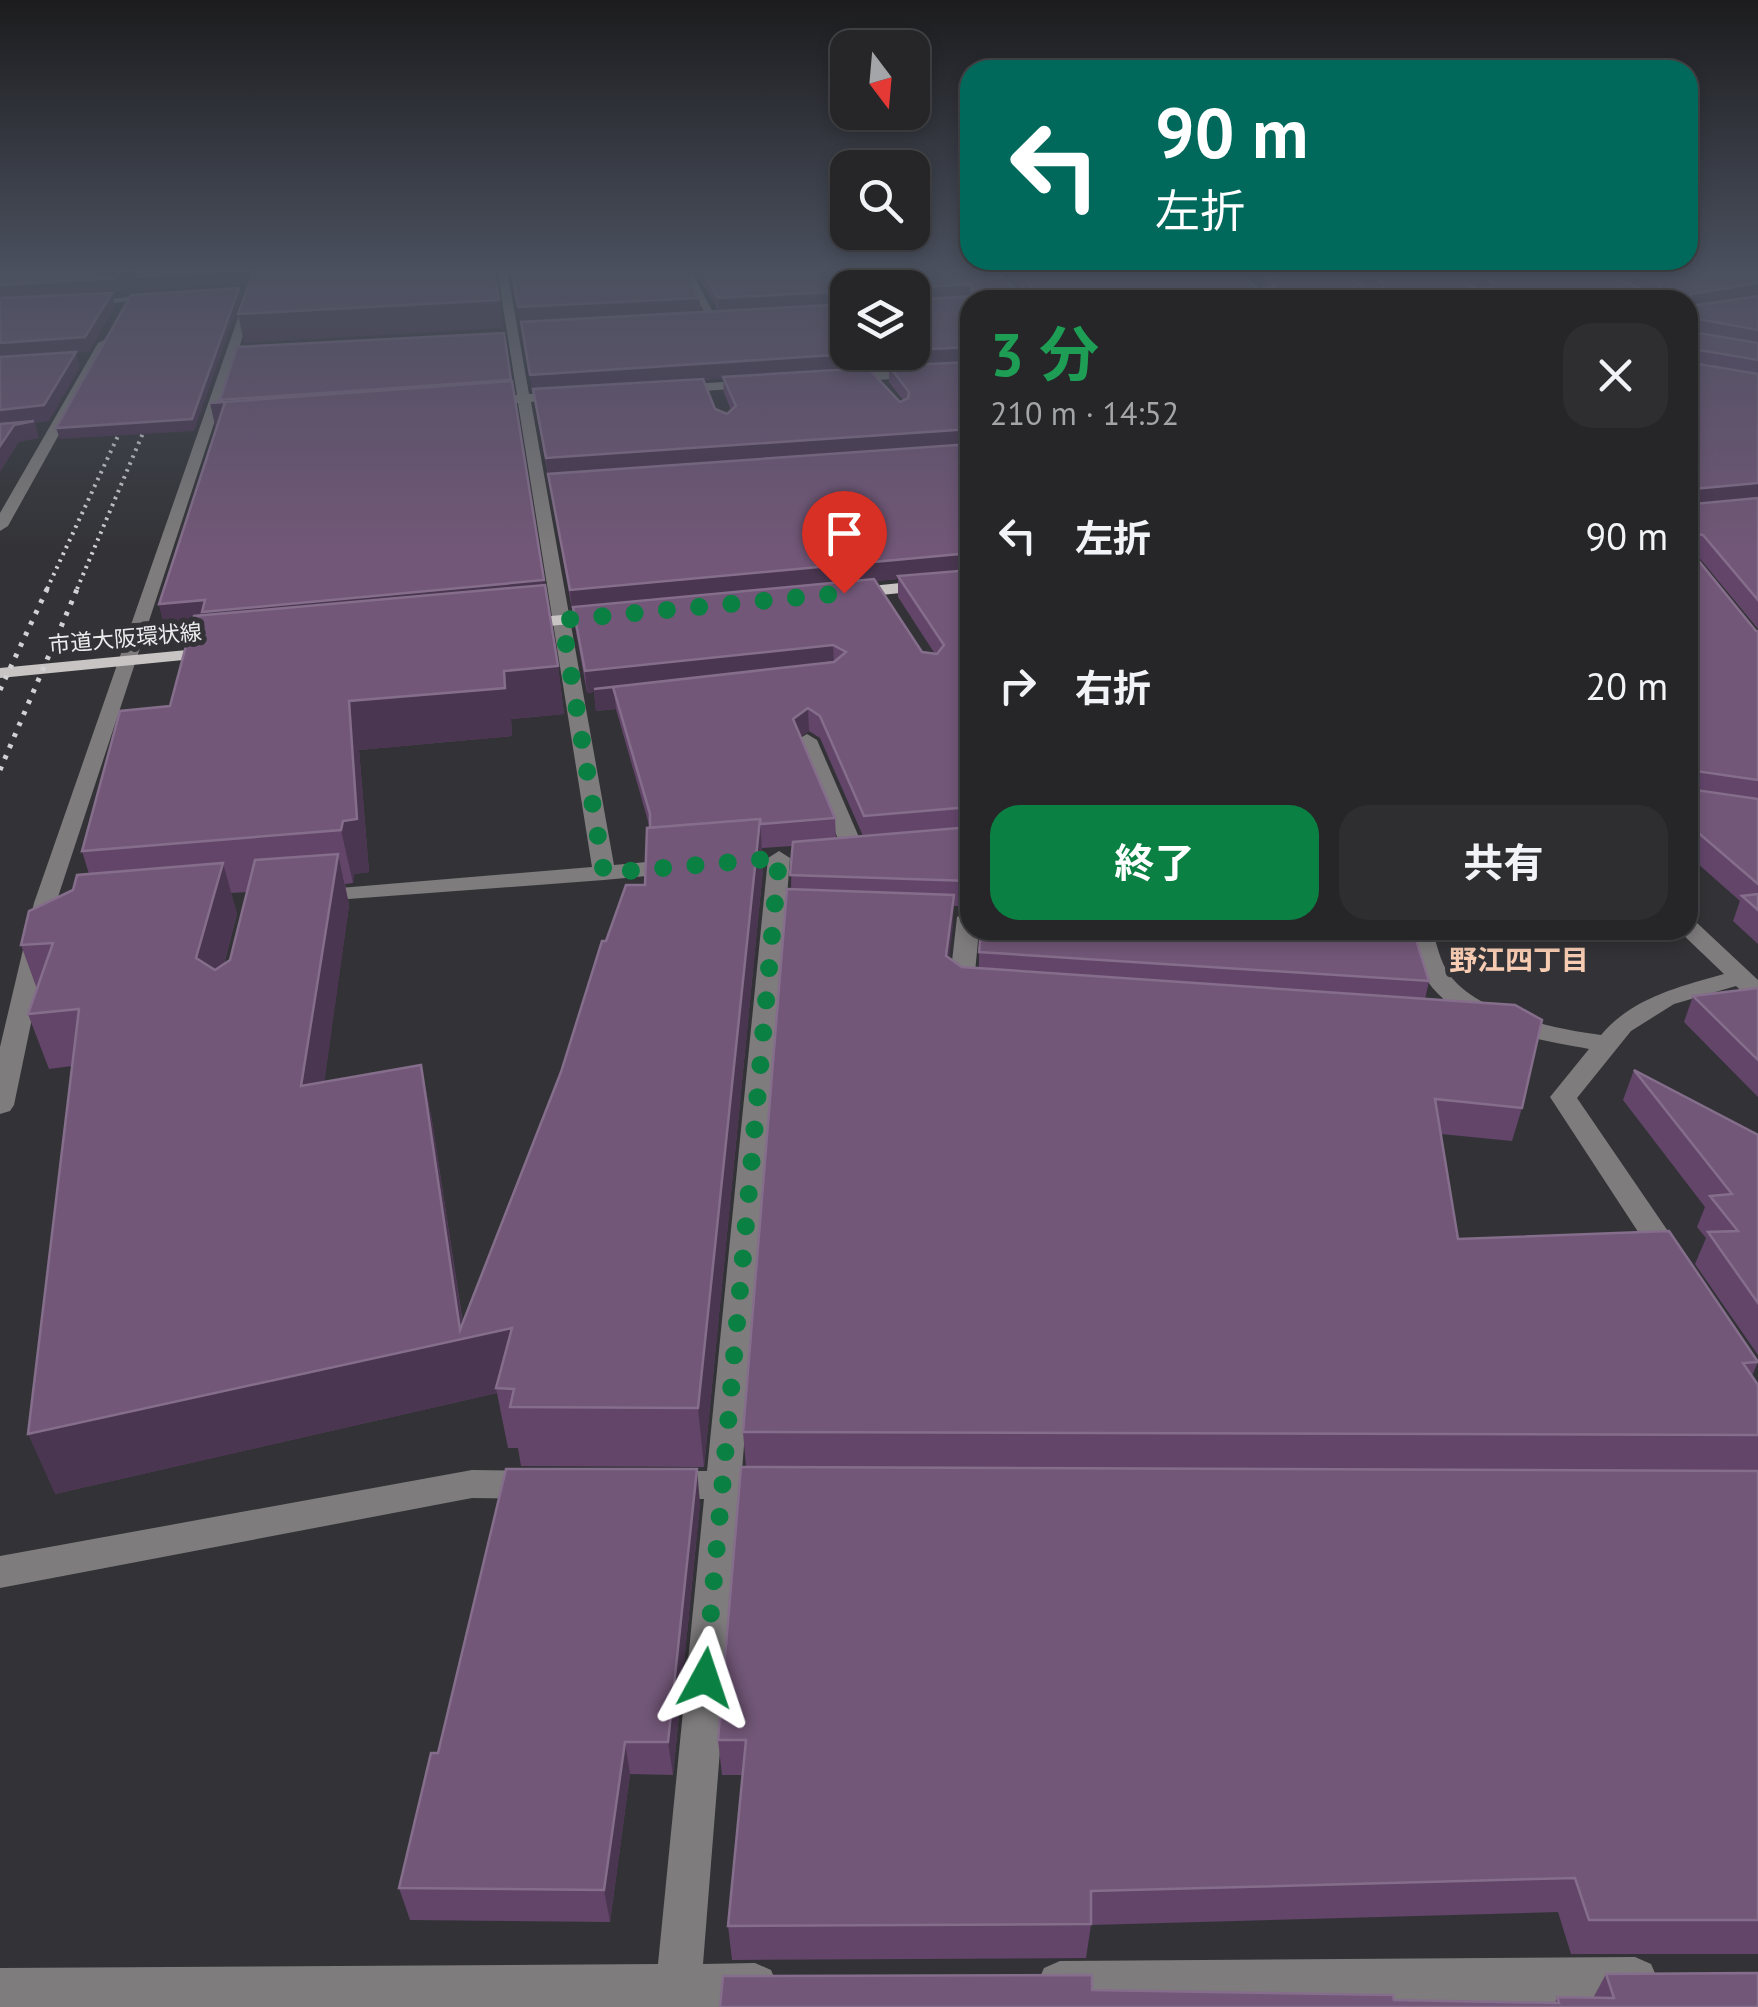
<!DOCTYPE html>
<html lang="ja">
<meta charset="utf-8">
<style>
body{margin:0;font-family:"PT Sans","Noto Sans JP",sans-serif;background:#2e2e31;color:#f1f3f6;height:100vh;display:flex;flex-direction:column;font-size:38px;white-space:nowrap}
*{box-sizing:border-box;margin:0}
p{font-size:32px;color:#a4a5a8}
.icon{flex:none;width:55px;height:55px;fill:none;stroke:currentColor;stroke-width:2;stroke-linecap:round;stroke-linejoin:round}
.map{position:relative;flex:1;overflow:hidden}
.side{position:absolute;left:960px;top:290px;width:738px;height:650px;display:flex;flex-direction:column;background:#262629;border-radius:30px;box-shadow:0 5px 15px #0003,0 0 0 2px #424346}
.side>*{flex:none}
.banner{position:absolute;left:960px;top:60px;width:738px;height:210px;border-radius:30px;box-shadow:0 5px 15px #0003,0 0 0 2px #424346;background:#00695c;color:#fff;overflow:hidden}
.needle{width:65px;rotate:164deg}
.tools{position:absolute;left:830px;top:30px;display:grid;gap:20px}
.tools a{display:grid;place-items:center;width:100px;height:100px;border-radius:20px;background:#262629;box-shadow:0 5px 15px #0003,0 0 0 2px #424346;font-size:50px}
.pin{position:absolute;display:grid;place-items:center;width:85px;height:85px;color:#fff;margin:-102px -42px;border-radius:50% 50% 50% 0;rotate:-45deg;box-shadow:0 0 10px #0007}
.pin .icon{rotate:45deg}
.me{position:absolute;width:110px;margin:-55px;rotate:5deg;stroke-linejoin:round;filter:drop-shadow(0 0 8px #0008)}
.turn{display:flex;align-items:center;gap:35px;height:210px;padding:0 30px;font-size:45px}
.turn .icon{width:130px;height:130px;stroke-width:2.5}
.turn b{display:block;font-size:70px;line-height:85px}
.round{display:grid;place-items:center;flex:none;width:105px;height:105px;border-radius:30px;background:#2e2e31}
.summary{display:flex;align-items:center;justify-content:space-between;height:170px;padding:0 30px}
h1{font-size:60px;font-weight:700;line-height:75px;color:#1e9e55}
.button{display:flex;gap:20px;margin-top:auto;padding:20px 30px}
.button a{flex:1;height:115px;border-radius:30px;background:#0b8043;color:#fff;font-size:40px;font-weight:700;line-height:115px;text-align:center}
.button a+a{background:#2e2e31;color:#f1f3f6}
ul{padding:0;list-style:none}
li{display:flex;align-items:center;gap:30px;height:150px;padding:0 30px}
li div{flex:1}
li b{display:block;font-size:38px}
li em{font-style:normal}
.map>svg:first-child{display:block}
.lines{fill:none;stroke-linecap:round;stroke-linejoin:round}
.minor{fill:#7e7c7c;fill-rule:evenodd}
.major{fill:#c9c4c4;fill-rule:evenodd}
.rail-far1{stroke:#d2d2d5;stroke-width:4;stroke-dasharray:2.5 5;stroke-linecap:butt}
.rail{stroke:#d2d2d5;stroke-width:5;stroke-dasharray:4 8;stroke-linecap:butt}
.wall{fill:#63456a;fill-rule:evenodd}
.shaded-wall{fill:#4a3650}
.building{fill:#725778;stroke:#856e8b;stroke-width:2.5}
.route{stroke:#0b8043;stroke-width:18;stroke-dasharray:0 32.4}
.labels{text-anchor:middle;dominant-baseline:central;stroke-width:10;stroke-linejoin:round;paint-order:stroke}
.far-street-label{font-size:22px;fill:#ececef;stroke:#333337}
.neighbourhood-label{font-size:28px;font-weight:bold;fill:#f7ccb2;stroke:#333337}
</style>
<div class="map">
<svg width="1758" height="2007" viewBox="0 0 1758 2007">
<rect width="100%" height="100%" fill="#333337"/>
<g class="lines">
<g class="minor">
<polygon points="255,269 265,269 56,903 14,1105 10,1111 0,1114 0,1047 34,903"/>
<polygon points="497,269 507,269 529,394 566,392 572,396 531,402 614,865 679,859 690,866 679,873 604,880 308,902 305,897 308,892 316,890 592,867 518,403 481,405 475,401 517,395"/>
<polygon points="681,269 691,269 717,321 708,319"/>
<polygon points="1324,269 1335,269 1379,300 1367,300"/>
<polygon points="161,294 165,299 82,305 77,302"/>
<polygon points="104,340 110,343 8,526 0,531 0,513 98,343"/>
<polygon points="970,366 970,374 845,382 839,378 845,374"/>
<polygon points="755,380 759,387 676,393 670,389 676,385"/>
<polygon points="807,734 817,740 865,851 862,856 854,858 843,851 797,740"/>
<polygon points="779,851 790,858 742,1471 785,1475 790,1485 785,1495 773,1499 740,1499 703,1964 755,1963 771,1970 778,1986 771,2002 759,2007 0,2007 0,1968 658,1964 704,1499 668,1499 656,1495 651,1485 656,1475 668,1471 707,1471 768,858"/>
<polygon points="969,910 970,930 979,930 974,983 982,989 970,996 952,993 949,988 957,917"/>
<path d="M1688,920L1696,922L1758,980V1000L1749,998L1736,986L1674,1004L1631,1031L1577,1098L1687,1259L1683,1267L1672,1270L1661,1267L1550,1097L1589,1049C1535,1039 1452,1027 1423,974C1416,961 1413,945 1408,930H1432C1437,944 1440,962 1449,974C1476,1013 1556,1029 1601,1035C1632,998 1678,987 1724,974L1678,930H1688Z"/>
<polygon points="472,1470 533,1471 545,1475 550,1485 545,1495 533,1499 472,1498 0,1588 0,1556"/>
<polygon points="1635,1957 1651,1964 1658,1980 1651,1996 1635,2003 1060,2007 1044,2000 1037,1984 1044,1968 1060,1961"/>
</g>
<g class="major">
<polygon points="970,576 970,586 851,598 843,593 851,588"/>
<polygon points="607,611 613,612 613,620 517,629 508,624 517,619"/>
<polygon points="218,647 227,652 224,656 0,678 0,668"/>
</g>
<g class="rail-far1">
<polyline points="47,589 130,410"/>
<polyline points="77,589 154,407"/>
</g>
<g class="rail">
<polyline points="0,690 48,587"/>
<polyline points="0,770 78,587"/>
</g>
</g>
<g class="wall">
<path d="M511,269L699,298L700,312L719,311L693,269H994L1015,289H1021L1001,269H1236L1259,290L1262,289L1263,275H1246L1239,269H1330L1325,273L1367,289H1369L1340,269H1758V629L1697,555L1693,554L1756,631H1758V944L1733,921L1740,901L1688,855V300H970V906H953L949,958L962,967L979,968V952L1429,981L1425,999L1522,1108L1512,1141L1441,1134L1458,1239L1758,1362L1752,1376L1758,1385V1954H1571L1558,1912L1091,1925L1086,1958L732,1960L728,1926L742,1775H722L718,1740L746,1467L743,1432L791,889L792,846L762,848L763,869L704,1467L521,1466L518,1448H508L497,1393L55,1494L72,1066L49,1069L28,1014L37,989L21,945L89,874L82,851L170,706L190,634L167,636L159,604L216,430L220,402L504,333L558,666L564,714L511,719L512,736L359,750L369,872L354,874L353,883L345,884L349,905L324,1082L421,1065L432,1121L463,1323L561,1072L606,941L645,885L650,828L616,709L596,711L594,692L587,693ZM848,288L912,352H848ZM889,368V382L903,400L900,402L869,369ZM723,378L724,393L731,410L727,414L715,409L703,380ZM898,579V597L935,654L922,652L876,581ZM809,731L820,738L863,836L836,838L835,818L800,737ZM247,892L230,960L224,964L237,914L231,893Z"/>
<polygon points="1758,988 1758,1097 1684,1022 1693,996"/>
<polygon points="1634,1070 1758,1135 1758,1355 1695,1264 1706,1238 1697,1227 1705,1207 1623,1100"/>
<polygon points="700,1503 673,1775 630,1774 610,1922 410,1920 399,1888 438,1753"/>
<polygon points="1606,1974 1758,2007 720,2007 1092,1990 1394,2000 1555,2003 1557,1997 1593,1998"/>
</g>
<g class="shaded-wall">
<polygon points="122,269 134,269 120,291 0,299 0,285"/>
<polygon points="244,269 253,269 246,283 139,291 136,277"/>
<polygon points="1758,283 1757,296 1688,308 1691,294"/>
<polygon points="970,284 970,298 912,301 912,288"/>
<polygon points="239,288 241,298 194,431 60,439 56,428"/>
<polygon points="848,291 848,305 719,312 718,298"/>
<polygon points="112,293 115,307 89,352 76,353 80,367 49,421 35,423 39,438 19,442 0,472 0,343"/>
<polygon points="699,298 700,313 520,322 518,307"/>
<polygon points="499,300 503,328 244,343 238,314"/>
<polygon points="970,347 970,362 532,391 530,375 880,352 912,352 912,350"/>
<polygon points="511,380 216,430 210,403 220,402 220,400"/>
<polygon points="970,429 970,446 548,476 546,458"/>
<polygon points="1758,483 1758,501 1688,507 1690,492 1693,489"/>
<polygon points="970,553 970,572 898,576 898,579 572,610 570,590"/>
<polygon points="544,580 548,612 167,636 159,604"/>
<polygon points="833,645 834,666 614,690 616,709 596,711 594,692 587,693 585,671"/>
<polygon points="558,666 564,714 511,719 512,736 359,750 369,872 354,874 353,883 341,830 349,701 504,671"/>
<polygon points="808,708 809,731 794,741 793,719"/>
<polygon points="760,819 763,869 704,1467 698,1408"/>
<polygon points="338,854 349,905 316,1142 301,1086"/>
<polygon points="223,863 237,914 211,1012 196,958"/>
<polygon points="954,895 953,927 945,988 946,956"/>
<polygon points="421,1065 432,1121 465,1339 512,1328 496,1388 497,1393 55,1494 28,1434"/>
<polygon points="697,1469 700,1503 673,1775 668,1742"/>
<polygon points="625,1742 630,1774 610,1922 604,1890"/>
</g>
<g class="building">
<polygon points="0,269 122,269 116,278 0,285"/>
<polygon points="140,269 244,269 136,277"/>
<polygon points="269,269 494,269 499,300 238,314 254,270"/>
<polygon points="511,269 683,269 699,298 518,307"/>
<polygon points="701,269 994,269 1015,289 1029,290 1032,286 1015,269 1236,269 1259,290 1274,286 1263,275 1342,272 1367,289 1384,288 1383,283 1362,269 1445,269 1477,289 1494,288 1493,283 1470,269 1593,269 1642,289 1658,290 1661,285 1624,269 1758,269 1758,283 1691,294 1690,306 1758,296 1758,330 1693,318 1688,322 1692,332 1758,343 1758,360 1693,349 1689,352 1692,363 1758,374 1758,483 1693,489 1690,492 1694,504 1758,498 1758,600 1703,535 1691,533 1690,550 1756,631 1758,631 1758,780 1696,771 1692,775 1695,790 1758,799 1758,884 1688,824 1688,300 970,300 970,347 912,350 912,300 973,296 970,284 912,288 848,288 848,291 718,298"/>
<polygon points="239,288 192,419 56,428 131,295"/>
<polygon points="112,293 85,337 0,343 0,298"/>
<polygon points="848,304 848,352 880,352 530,375 521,322"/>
<polygon points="504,333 511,380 220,400 237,347"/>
<polygon points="76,352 44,405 0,410 0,357"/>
<polygon points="970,362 970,429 546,458 533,389 703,379 715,409 727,414 736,406 723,377 868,368 900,402 908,398 909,392 889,366"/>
<polygon points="512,381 544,580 202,612 205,600 159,604 225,402 210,403"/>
<polygon points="34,421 14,425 0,446 0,424"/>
<polygon points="970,444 970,553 570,590 548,474"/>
<polygon points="970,570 970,807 864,816 820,716 808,708 793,719 835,818 761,824 760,819 650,828 650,814 613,687 594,689 834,662 846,652 833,645 585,671 573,607 874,579 922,652 937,654 944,645 898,576"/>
<polygon points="545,585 558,666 504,671 505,688 349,701 357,819 343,821 341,830 82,851 120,711 170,706 194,616"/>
<polygon points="760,819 698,1408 510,1407 514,1389 496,1388 512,1328 28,1434 79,1009 28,1014 53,943 21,945 29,911 73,890 77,875 223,863 196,958 215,970 230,960 255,860 338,854 301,1086 421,1065 460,1330 561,1072 602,941 606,941 626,885 645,885 647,828"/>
<polygon points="970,827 970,881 790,875 793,842"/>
<polygon points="787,889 954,895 946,956 962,967 1515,1005 1542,1020 1522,1108 1435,1099 1458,1239 1669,1231 1758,1362 1743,1363 1758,1385 1758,1435 743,1432"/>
<polygon points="1758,894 1758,910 1742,896"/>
<polygon points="981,930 1413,930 1429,981 979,952"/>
<polygon points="1758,988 1758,1060 1693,996"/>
<polygon points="1634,1070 1758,1135 1758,1303 1708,1232 1738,1231 1710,1196 1732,1194"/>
<polygon points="741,1467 1758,1471 1758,1920 1589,1920 1575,1878 1091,1891 1091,1924 728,1926 746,1740 718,1740"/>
<polygon points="506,1469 697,1469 668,1742 625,1742 604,1890 399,1888 431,1753 438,1753"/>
<polygon points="1758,1973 1758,2007 720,2007 723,1976 1092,1975 1092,1990 1393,1995 1394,2000 1559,2003 1557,1997 1614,1998 1606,1974"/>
</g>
<linearGradient id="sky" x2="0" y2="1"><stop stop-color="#1c1c1e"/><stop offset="0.49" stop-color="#4a505e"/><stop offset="1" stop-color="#4a505e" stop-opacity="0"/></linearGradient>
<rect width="1758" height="550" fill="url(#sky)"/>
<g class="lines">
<polyline class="route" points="705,1678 779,858 604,873 562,620 844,593"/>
</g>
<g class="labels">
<g class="far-street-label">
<text transform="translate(125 638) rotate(-5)">市道大阪環状線</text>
</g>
<g class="neighbourhood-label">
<text x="1519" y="959">野江四丁目</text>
</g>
</g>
</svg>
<div class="tools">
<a><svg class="needle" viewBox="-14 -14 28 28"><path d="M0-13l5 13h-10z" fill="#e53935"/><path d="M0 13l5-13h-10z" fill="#a4a5a8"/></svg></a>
<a><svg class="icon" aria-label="search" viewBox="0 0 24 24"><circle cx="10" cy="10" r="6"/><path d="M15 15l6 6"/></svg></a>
<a><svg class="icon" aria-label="layers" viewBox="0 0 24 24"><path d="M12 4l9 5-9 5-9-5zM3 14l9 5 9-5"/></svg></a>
</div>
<div class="pin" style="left:844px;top:593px;background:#d93025"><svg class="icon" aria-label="arrive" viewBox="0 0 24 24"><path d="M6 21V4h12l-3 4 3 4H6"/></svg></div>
<svg class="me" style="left:705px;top:1678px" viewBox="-20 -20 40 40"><path d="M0-17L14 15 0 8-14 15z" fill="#0b8043" stroke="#fff" stroke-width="4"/></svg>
<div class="banner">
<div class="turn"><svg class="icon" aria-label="left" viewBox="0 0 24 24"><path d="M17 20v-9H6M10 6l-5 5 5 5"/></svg><div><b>90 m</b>左折</div></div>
</div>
<section class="side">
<div class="summary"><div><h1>3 分</h1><p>210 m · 14:52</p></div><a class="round"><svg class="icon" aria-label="close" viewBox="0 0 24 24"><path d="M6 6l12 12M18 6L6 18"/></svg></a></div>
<ul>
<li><svg class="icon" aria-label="left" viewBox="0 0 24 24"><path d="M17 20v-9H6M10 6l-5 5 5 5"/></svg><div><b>左折</b></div><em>90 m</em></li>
<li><svg class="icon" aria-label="right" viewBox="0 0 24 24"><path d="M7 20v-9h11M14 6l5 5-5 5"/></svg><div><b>右折</b></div><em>20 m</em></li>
</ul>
<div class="button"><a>終了</a><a>共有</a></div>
</section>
</div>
